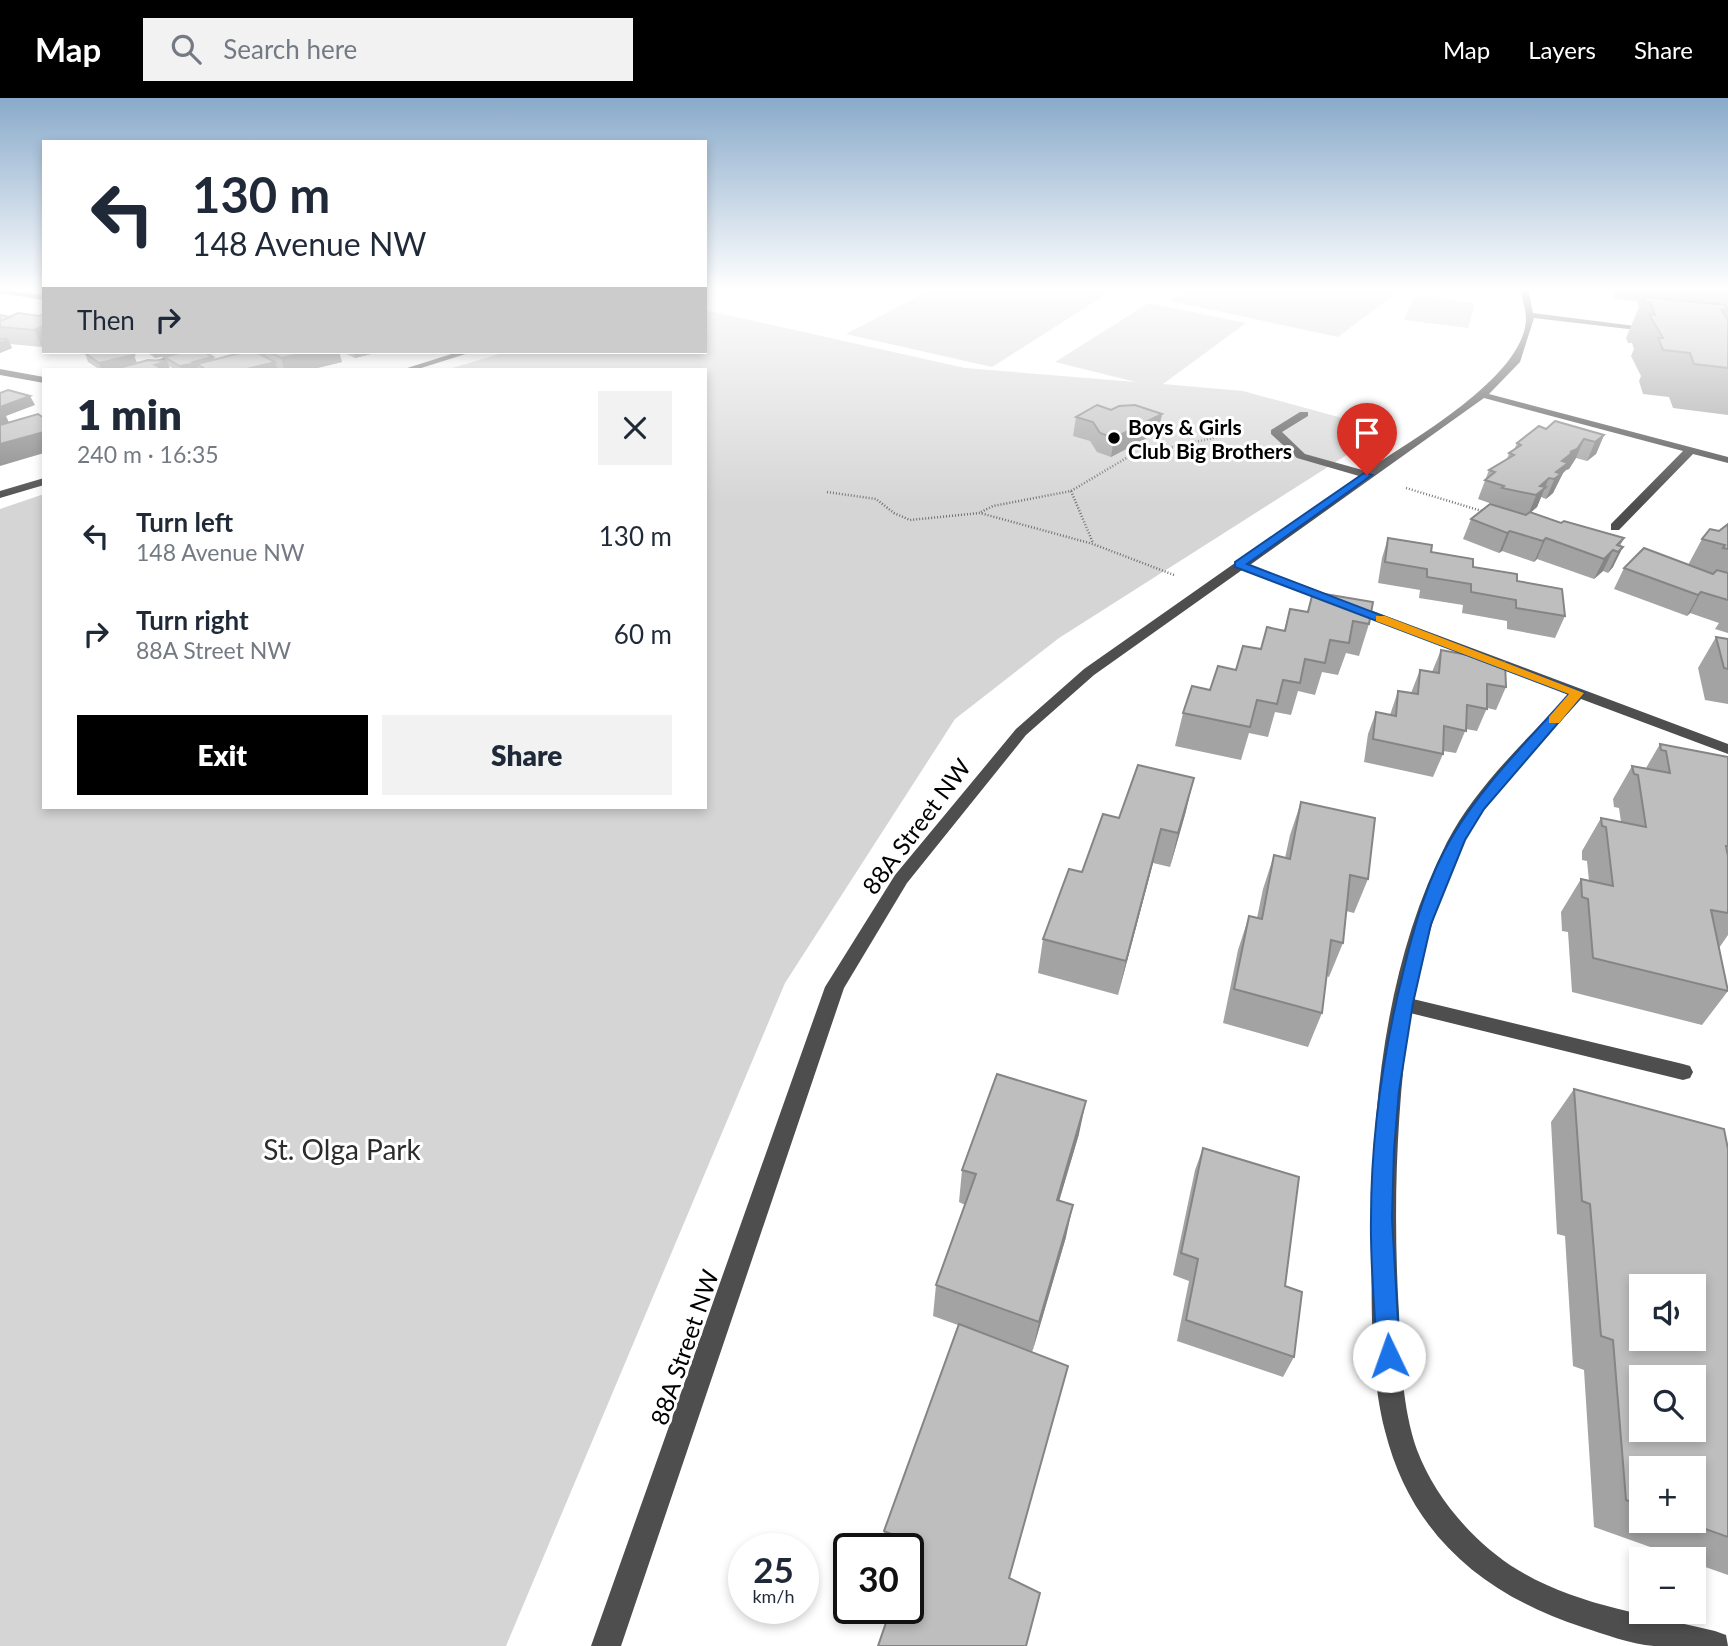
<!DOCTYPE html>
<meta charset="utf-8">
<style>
body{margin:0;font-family:Lato,sans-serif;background:#f2f2f3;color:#1f2937;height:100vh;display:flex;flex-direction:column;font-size:26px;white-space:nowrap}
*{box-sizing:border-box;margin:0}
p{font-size:23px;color:#747a83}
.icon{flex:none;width:38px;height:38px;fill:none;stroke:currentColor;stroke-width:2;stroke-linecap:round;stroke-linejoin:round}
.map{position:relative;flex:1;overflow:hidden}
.details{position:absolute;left:42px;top:270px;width:665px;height:441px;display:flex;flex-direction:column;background:#fff;border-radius:0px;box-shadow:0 4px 10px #0003}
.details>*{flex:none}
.top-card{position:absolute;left:42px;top:42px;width:665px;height:214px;border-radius:0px;box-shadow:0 4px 10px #0003;background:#fff;color:#1f2937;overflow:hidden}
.buttons{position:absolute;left:1629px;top:1176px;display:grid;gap:14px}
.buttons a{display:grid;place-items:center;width:77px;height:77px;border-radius:0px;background:#fff;box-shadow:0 4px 10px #0003;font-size:35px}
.speed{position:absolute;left:728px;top:1435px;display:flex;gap:14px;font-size:35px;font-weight:700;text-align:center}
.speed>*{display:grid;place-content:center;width:91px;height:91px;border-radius:50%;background:#fff;box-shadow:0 4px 10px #0003;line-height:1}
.speed small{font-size:18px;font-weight:400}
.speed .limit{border:4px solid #111;border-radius:10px;background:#fff;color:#111}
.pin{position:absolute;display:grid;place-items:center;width:60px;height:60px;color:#fff;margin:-72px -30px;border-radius:50% 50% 50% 0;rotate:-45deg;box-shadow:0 0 7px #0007}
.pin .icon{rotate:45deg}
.me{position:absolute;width:77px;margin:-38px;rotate:357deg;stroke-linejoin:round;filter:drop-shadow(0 0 5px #0008)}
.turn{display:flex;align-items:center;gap:24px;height:147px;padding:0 35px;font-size:32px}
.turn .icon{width:91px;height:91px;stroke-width:2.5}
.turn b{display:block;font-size:49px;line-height:60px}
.then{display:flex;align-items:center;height:66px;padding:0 35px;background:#0003;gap:14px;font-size:26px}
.round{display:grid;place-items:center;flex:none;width:74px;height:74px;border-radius:0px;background:#f2f2f3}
.summary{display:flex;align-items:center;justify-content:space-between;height:119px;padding:0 35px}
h1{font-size:42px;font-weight:800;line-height:52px}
.action{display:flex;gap:14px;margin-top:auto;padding:14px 35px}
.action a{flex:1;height:80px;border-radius:0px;background:#000;color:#fff;font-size:28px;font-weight:800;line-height:80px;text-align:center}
.action a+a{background:#f2f2f3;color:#1f2937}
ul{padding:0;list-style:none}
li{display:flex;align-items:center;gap:21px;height:98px;padding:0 35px}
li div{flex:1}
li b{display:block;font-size:26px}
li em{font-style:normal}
header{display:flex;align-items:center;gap:42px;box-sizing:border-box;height:98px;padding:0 35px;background:#000;color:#fff}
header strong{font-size:33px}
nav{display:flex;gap:38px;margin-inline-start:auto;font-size:24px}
.search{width:490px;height:63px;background:#f2f2f3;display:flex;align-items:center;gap:18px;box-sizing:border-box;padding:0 24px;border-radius:0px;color:#747a83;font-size:26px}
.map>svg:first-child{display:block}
.green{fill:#d5d5d5}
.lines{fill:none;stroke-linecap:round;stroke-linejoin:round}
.path{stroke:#707070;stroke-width:2.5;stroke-dasharray:1 2;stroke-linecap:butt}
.minor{fill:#4e4e4e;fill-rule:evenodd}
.wall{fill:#a3a3a3;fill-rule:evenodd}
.shaded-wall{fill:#858585}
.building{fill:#bebebe;stroke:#858585;stroke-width:2;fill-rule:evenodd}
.route{fill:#1a73e8;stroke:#114b97;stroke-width:2}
.slow{fill:#f59e0b}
.poi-dot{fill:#000;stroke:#fff;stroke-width:2.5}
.labels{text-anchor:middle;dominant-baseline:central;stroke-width:6;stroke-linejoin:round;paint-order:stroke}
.far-poi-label{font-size:21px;font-weight:bold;fill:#000;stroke:#fff;text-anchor:start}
.street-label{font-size:24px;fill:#000;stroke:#fff}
.near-park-label{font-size:28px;fill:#2c2c2c;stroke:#fff}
</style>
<header>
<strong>Map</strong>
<div class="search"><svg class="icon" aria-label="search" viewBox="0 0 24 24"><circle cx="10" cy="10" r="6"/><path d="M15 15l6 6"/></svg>Search here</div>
<nav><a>Map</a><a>Layers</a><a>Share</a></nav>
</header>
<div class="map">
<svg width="1728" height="1548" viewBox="0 0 1728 1548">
<rect width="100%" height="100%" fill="#fff"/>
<g class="green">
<polygon points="934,190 1116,190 992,269 846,236"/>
<polygon points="1192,190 1403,190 1338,239 1170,203"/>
<polygon points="1415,197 1475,205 1468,230 1404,222"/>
<polygon points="1149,205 1246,225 1163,286 1243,293 1386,332 1059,540 955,621 785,885 506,1548 0,1548 0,411 44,396 44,709 705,709 705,271 449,271 506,254 705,254 705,212 965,270 1136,284 1055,264"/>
</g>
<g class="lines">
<g class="path">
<polyline points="1406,390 1485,414"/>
<polyline points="1071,393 1093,445"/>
<polyline points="827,394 876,401 894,415 910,422 980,415 1093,446 1174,477"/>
<polyline points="981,414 993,408 1071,393 1128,359 1244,333"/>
</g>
<g class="minor">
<path d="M1520,190H1528L1533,215L1658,231L1654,234L1534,220L1520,264L1489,296L1728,359V365L1693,356L1619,432H1611V426L1683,353L1484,300L1250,467L1728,646V656L1581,601C1545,641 1505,678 1476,724C1443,776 1427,841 1413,901L1683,966L1690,968L1693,974L1690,980L1683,982L1410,915C1396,1016 1393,1115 1399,1216C1401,1262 1402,1309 1417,1352C1435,1400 1475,1446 1518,1472C1577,1508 1650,1517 1715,1533L1726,1537L1728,1548C1704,1548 1678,1548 1654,1548C1630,1546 1604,1536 1582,1529C1484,1497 1411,1437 1385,1333C1368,1267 1372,1186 1372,1117C1373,991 1389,858 1447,744C1477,687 1526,643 1569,596L1242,472L1094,577L1026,637L907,785L844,890L621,1548H591L825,889L895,777L1016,631L1084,571L1359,378L1297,360L1271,336V332L1300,314H1308V318L1282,334L1305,356L1366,373C1411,342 1523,280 1526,222C1526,212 1522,200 1520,190Z"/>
<polygon points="0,191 44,197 44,202 0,195"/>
<polygon points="186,254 201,254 137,271 122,271"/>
<polygon points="458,254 472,254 418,271 404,271"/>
<polygon points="0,271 44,279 44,285 0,277"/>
<polygon points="44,380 44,387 0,400 0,393"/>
</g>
</g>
<g class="wall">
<polygon points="1616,190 1728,190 1728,317 1673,310 1669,299 1643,296 1639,283 1641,278 1631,258 1634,251 1632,245 1628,245 1626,240 1639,209 1637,203 1615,201 1614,197"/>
<polygon points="44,216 44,248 42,249 10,246 12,250 0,255 0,217 10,219 40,218"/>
<polygon points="146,254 182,254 155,260"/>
<polygon points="242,254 339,254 342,264 313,271 174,271 169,268 170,271 99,271 88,264 85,255 137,265 166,263 164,259 213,259 214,262"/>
<polygon points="342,254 379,254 355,260"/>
<polygon points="1111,312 1162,316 1158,334 1111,359 1097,354 1090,343 1073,338 1076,319"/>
<polygon points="1546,331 1604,337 1596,356 1587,363 1576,360 1569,371 1566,372 1563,375 1553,395 1546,401 1541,399 1537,409 1531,414 1561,425 1624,440 1620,448 1613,469 1608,475 1603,473 1594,481 1537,461 1534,464 1502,453 1499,455 1463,441 1471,421 1495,407 1478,401 1489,372 1507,361 1509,355 1514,352 1517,345"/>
<polygon points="1728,426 1728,535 1715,531 1719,525 1690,515 1687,518 1614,491 1624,470 1688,467 1702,441 1719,433"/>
<polygon points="1388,440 1517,483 1565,518 1555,540 1507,531 1507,523 1462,515 1463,507 1419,500 1420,492 1378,485 1382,460"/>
<polygon points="1313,494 1369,526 1359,558 1346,555 1338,577 1322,574 1315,597 1298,593 1291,617 1275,614 1268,639 1249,635 1241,662 1175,648 1183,615 1284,533 1290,511 1307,514"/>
<polygon points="1716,539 1728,541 1728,606 1705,602 1698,570"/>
<polygon points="1441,552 1506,589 1496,612 1487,610 1477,633 1466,631 1456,655 1443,653 1443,656 1433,679 1364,664 1368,636 1376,614 1390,617 1398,593 1411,595 1420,572 1432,574"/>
<polygon points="1660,646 1728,659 1728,837 1719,850 1728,893 1702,927 1572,894 1568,834 1562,833 1561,814 1581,781 1589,783 1587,763 1582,762 1582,753 1601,720 1621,724 1619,710 1614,709 1613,701 1632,668 1646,670"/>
<polygon points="1301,704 1368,781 1354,815 1346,813 1343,845 1329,879 1326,878 1322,915 1308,949 1223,925 1238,852 1249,818 1257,820 1263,791 1274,757 1285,760 1290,737"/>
<polygon points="1186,713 1170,769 1153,765 1118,897 1038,875 1043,841 1082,774 1119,720"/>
<path d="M1574,991L1728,1051V1477L1694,1465V1461H1684L1594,1429L1584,1272L1573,1268L1565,1138L1557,1136L1551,1024ZM1642,1370L1694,1423H1642Z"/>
<polygon points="1079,1036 1059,1102 1066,1139 1032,1254 908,1510 908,1451 883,1451 884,1433 958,1227 933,1218 936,1187 965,1107 959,1104 962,1072"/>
<polygon points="1203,1050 1285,1188 1294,1259 1283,1279 1177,1243 1189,1183 1173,1177 1195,1072"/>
</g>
<g class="shaded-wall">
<polygon points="44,228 44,248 42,249 34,232"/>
<polygon points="8,241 12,250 0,255 0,245"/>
<polygon points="152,254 182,254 155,260"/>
<polygon points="255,254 264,254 267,260"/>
<polygon points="308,254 339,254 342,264 313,271 284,271 281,260"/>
<polygon points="354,254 379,254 355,260"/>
<polygon points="134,257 137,265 114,271 101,271 99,265"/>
<polygon points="213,259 217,268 197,266 198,271 181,271 180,268"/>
<polygon points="167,263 170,271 157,271 155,267"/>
<polygon points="275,264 278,271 247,271"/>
<polygon points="30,298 35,307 6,318 12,331 0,336 0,309"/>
<polygon points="1162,316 1158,334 1111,359 1114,340"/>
<polygon points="44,334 44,355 0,368 0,346"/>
<polygon points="1604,337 1596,356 1587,363 1595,344"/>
<polygon points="1584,341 1576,360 1569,371 1566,372 1563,375 1553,395 1546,401 1562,363 1570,354"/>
<polygon points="1549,380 1537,409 1528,417 1540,388"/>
<polygon points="1510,433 1502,453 1499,455 1507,435"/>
<polygon points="1546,440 1537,461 1534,464 1543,443"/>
<polygon points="1623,449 1613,469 1608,475 1618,454"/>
<polygon points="1613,452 1603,473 1594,481 1604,461"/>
<polygon points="1701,494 1690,515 1687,518 1698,497"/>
<polygon points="1194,680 1186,713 1170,769 1178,735"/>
<polygon points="1161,731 1153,765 1118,897 1126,863"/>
<polygon points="1086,1003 1079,1036 1050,1134 1057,1102"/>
<polygon points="1073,1107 1066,1139 1032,1255 1039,1224"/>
</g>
<g class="building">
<polygon points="1643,199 1725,207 1727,212 1721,211 1728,222 1728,270 1694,266 1690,255 1663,252 1658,240 1663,240 1649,216 1655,217 1650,204 1645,204"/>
<polygon points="18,215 40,218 44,216 44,228 34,232 0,229 0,223"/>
<polygon points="0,217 10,219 0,223"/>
<polygon points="0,241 8,241 0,245"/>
<polygon points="91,254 129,254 134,257 99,265 85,255"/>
<polygon points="183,254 204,254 213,259 193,264 196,265 180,268 164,259"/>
<polygon points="244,254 256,254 275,264 247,271 205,271 197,266"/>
<polygon points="270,254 308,254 281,260"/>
<polygon points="148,262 167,263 155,267 163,271 115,271"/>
<polygon points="8,292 30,298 0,309 0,295"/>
<polygon points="1097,307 1111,312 1119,308 1135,307 1162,316 1114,340 1100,335 1093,324 1076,319"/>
<polygon points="38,316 44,320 44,334 0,346 0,327"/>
<polygon points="1555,323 1604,337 1595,344 1584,341 1577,351 1570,354 1573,354 1562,363 1568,365 1556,374 1561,376 1554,381 1549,380 1540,388 1546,389 1536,397 1502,390 1504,388 1485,382 1495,374 1489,372 1514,357 1509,355 1521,347 1517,345 1539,328 1546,331"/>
<polygon points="1490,406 1526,417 1530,414 1561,425 1564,423 1624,440 1617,447 1623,449 1618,454 1613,452 1604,461 1546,440 1543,443 1510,433 1507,435 1471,421"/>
<polygon points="1728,426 1728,451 1723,450 1725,447 1702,441 1710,431 1719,433"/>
<polygon points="1388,440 1432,447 1431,454 1473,461 1473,469 1517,476 1517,483 1562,491 1565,518 1516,510 1516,502 1471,494 1471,486 1427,479 1427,471 1385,464"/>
<polygon points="1644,450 1713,476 1717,472 1728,475 1728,502 1701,494 1698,497 1624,470"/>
<polygon points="1313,494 1373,504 1369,526 1353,523 1349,545 1330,542 1325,565 1305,561 1300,585 1283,582 1277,606 1257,602 1250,629 1183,615 1192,588 1210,592 1218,568 1236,572 1243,548 1261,551 1267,529 1285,533 1290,511 1308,514"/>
<polygon points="1716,539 1728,541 1728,571 1724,570"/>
<polygon points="1441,552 1505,564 1506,589 1487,586 1487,611 1467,607 1466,633 1444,628 1443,656 1373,641 1376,614 1396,618 1398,593 1418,596 1420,572 1439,575"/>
<polygon points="1660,646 1728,659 1728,748 1726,748 1728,758 1728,815 1711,812 1728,893 1593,860 1588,801 1582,799 1581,781 1613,788 1606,729 1602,728 1601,720 1646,729 1638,677 1634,676 1632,668 1670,675 1666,653 1661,652"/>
<polygon points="1138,667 1194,680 1178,735 1161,731 1126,863 1043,841 1069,771 1082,774 1103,716 1119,720"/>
<polygon points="1301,704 1375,720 1368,781 1350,777 1343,845 1331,842 1322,915 1234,891 1249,818 1262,821 1274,757 1290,761"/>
<polygon points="997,976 1086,1003 1057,1102 1073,1107 1039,1224 936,1187 976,1076 962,1072"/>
<path d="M1574,991L1724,1031L1728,1051V1439L1683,1423H1694V1370H1642V1408L1626,1402L1613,1242L1601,1238L1590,1106L1582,1103ZM1642,1188H1694V1241H1642ZM1642,1279H1694V1332H1642Z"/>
<polygon points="1203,1050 1299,1079 1285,1188 1302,1194 1294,1259 1186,1222 1198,1161 1181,1155"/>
<polygon points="959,1226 1068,1268 1009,1480 1040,1495 1026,1548 878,1548 891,1510 908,1510 908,1459 913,1445 884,1433"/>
</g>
<linearGradient id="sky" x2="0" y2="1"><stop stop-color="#89aaca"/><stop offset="0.47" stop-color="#fff"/><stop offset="1" stop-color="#fff" stop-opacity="0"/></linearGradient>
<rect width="1728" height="407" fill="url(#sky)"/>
<path class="route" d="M1364,375L1372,377L1247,466L1584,595L1484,711L1465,742L1431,826L1413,905L1399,993L1394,1052L1392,1120L1400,1258L1397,1266L1389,1269L1380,1266L1377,1258C1375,1212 1370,1166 1371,1120C1371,1039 1383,957 1402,879C1413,832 1427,781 1452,739C1483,686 1529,642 1569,596L1235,469V464Z"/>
<polygon class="slow" points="1376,518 1385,518 1584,595 1559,625 1549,625 1549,619 1569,596 1376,523"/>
<circle class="poi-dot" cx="1114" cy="340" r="7"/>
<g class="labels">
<g class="far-poi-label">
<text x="1128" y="328">Boys &amp; Girls<tspan x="1128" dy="24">Club Big Brothers</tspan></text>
</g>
<g class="street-label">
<text transform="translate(916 728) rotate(-53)">88A Street NW</text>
<text transform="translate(684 1249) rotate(-71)">88A Street NW</text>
</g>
<g class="near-park-label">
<text x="342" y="1051">St. Olga Park</text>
</g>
</g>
</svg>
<div class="buttons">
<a><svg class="icon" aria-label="sound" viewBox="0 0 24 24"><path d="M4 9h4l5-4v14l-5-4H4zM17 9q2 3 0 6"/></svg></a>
<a><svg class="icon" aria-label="search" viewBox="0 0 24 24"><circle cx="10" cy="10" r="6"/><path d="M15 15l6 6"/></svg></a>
<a>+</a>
<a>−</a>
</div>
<div class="speed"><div>25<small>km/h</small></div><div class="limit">30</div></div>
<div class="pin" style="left:1367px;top:377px;background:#d93025"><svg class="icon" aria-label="arrive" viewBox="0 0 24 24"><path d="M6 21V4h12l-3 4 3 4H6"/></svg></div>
<svg class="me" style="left:1389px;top:1258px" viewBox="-20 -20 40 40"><circle r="19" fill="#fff"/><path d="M0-13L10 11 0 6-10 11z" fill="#1a73e8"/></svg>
<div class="top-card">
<div class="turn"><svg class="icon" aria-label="left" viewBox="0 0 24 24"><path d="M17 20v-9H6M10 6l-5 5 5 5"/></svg><div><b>130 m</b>148 Avenue NW</div></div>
<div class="then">Then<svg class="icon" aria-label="right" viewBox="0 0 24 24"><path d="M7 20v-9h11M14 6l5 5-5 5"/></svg></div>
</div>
<section class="details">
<div class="summary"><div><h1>1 min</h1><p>240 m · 16:35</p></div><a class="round"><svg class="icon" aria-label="close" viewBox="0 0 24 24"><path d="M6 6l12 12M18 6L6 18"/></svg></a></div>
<ul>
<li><svg class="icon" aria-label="left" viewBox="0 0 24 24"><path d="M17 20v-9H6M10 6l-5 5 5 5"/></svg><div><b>Turn left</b><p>148 Avenue NW</p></div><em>130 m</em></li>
<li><svg class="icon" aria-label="right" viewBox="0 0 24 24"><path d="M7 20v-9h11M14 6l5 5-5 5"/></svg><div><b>Turn right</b><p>88A Street NW</p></div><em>60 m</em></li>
</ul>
<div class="action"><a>Exit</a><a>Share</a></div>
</section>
</div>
